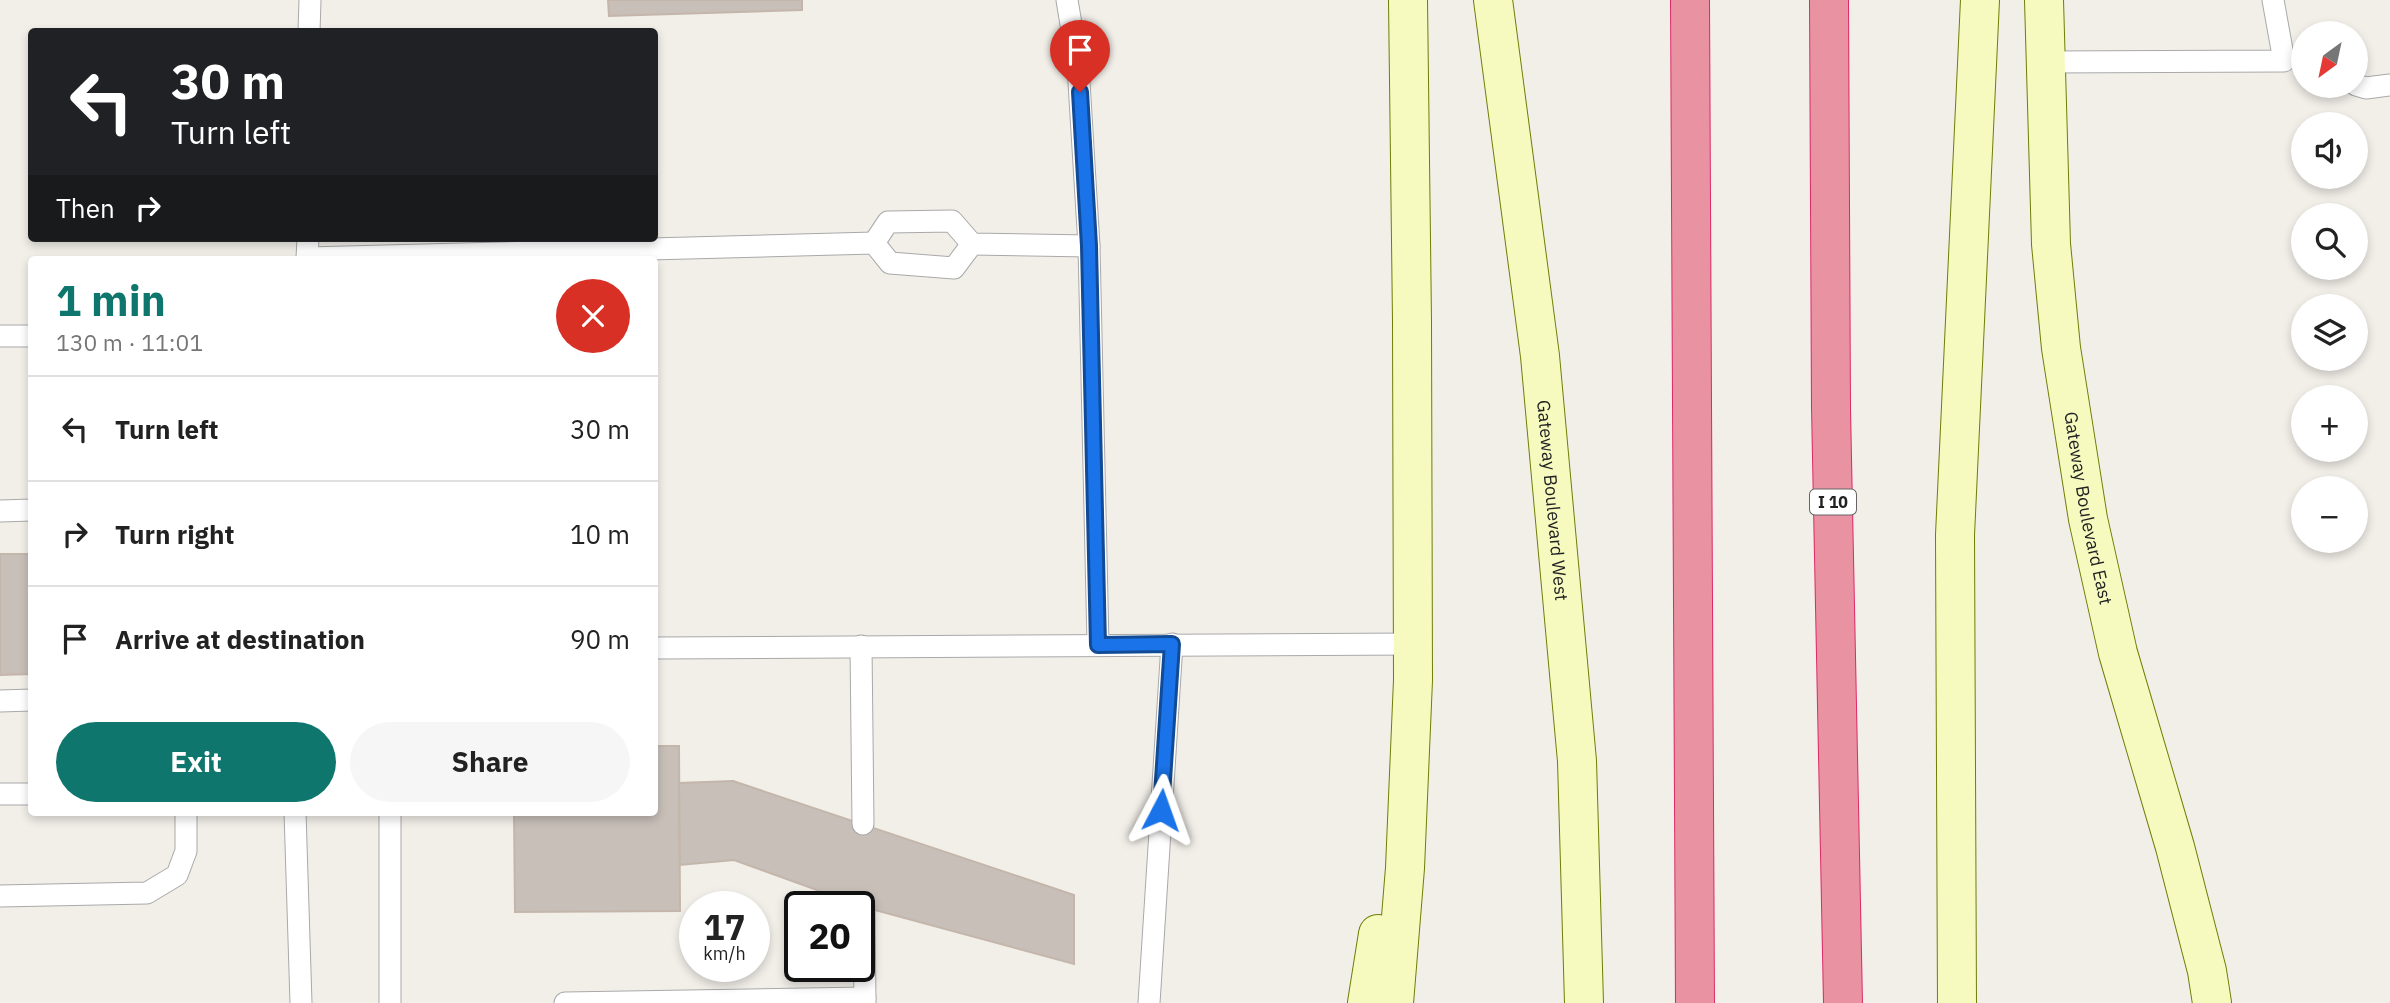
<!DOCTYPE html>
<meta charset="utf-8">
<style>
body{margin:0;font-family:"IBM Plex Sans",sans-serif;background:#f6f6f6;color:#222;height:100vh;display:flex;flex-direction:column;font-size:26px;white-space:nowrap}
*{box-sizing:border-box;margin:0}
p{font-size:23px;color:#767676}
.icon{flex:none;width:38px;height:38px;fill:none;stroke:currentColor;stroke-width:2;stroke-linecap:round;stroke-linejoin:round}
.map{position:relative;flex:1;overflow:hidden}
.drawer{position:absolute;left:28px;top:256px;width:630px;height:560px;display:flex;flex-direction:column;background:#fff;border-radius:7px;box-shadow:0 4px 10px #0003}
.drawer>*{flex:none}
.banner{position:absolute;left:28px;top:28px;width:630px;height:214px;border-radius:7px;box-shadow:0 4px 10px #0003;background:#202124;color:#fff;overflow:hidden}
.needle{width:46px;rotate:213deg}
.buttons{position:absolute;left:2291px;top:21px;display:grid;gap:14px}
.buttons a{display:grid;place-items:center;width:77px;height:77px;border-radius:50%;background:#fff;box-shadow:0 4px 10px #0003;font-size:35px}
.speed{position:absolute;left:679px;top:891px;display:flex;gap:14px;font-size:35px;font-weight:700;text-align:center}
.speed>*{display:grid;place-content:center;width:91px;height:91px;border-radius:50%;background:#fff;box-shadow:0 4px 10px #0003;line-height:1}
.speed small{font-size:18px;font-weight:400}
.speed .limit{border:4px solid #111;border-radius:10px;background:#fff;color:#111}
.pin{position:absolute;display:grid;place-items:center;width:60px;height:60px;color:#fff;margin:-72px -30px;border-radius:50% 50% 50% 0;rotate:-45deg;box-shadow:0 0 7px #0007}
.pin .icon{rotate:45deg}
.me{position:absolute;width:77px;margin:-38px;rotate:4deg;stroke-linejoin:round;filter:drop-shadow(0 0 5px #0008)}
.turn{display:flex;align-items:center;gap:24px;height:147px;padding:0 28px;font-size:32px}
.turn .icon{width:91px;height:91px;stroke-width:2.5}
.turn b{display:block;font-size:49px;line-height:60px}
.then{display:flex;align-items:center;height:66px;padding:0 28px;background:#0003;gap:14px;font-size:26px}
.round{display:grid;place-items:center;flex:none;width:74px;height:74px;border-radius:37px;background:#f6f6f6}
.summary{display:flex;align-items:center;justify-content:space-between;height:119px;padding:0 28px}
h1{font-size:42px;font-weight:800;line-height:52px;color:#0f766e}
.action{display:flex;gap:14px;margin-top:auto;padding:14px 28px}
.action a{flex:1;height:80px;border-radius:42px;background:#0f766e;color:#fff;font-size:28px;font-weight:800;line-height:80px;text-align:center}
.action a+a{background:#f6f6f6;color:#222}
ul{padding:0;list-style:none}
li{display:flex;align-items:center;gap:21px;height:105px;padding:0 28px;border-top:2px solid #e0e0e0}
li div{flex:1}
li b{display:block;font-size:26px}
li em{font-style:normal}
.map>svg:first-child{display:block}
.building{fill:#c7bfb8;stroke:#c4b6ab;stroke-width:2}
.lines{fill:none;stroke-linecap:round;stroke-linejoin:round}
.lane-casing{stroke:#a9a9a9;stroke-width:23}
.secondary-casing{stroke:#707d05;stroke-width:40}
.highway-casing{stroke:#dc2a67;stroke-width:40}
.lane{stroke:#fff;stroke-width:21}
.secondary{stroke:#f7fabf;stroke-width:38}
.highway{stroke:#e892a2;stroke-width:38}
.route-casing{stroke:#114b97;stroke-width:18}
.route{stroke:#1a73e8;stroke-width:12}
.labels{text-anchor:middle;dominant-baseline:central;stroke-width:5;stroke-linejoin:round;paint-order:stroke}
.shield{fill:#fff;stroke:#646464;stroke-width:2}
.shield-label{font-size:16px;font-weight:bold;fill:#222}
.street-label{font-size:18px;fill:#222;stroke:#fff}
</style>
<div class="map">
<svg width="2390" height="1003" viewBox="0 0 2390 1003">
<rect width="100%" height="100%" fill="#f2efe9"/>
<g class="building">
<polygon points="608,0 802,0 802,10 609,16"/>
<polygon points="0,554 32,554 32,674 0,675"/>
<polygon points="654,746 679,746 680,911 515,912 514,812 654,812"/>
<polygon points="733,781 1074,895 1074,964 864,907 734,860 680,865 679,783"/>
</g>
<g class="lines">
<defs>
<g id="lane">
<polyline points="1067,0 1078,66 1089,246 1098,644"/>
<polyline points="309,32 310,0"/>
<polyline points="2045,62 2284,61 2273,0"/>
<polyline points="2356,85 2366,88 2390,85"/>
<polyline points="874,243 888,222 952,221 972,244 1089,246"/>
<polyline points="874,243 890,263 954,268 972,244"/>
<polyline points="307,258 874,243"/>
<polyline points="307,259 308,238"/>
<polyline points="0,336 32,336"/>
<polyline points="0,511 32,510"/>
<polyline points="861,646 863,824"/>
<polyline points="654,648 1414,644"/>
<polyline points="0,701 32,700"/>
<polyline points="0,794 32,794"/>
<polyline points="295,812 301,1003"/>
<polyline points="390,812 390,1003"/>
<polyline points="0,896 147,893 177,875 186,851 186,812"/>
<polyline points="864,907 865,1003"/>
<polyline points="565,1003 865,998"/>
<polyline points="1149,1003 1172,644"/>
</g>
<g id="secondary">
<path id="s1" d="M1493,0L1540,356L1577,761L1584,1003"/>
<path id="s2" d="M2044,0L2051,244L2061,348L2088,519L2118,653L2175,847L2207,971L2212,1003"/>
<polyline points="1367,1003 1378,934"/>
<polyline points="1394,1003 1405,868 1413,680 1412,321 1408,0"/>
<polyline points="1957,1003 1955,535 1980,0"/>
</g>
<g id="highway">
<polyline points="1690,0 1695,1003"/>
<polyline points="1829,0 1831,408 1843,1003"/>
</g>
</defs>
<use href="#lane" class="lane-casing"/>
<use href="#secondary" class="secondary-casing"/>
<use href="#highway" class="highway-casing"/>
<use href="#lane" class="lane"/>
<use href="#secondary" class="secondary"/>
<use href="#highway" class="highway"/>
</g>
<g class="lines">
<defs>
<polyline id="route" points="1080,92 1089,246 1098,645 1172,644 1161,810"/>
</defs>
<use href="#route" class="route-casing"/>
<use href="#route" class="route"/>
</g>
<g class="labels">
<rect class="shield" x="1810" y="489.5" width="46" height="25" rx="5"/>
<g class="shield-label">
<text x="1833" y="502">I 10</text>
</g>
<g class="street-label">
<text stroke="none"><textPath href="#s1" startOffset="504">Gateway Boulevard West</textPath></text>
<text stroke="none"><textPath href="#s2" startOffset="511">Gateway Boulevard East</textPath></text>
</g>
</g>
</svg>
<div class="buttons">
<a><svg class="needle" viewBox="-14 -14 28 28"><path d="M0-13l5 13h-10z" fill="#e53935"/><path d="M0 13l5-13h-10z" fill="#767676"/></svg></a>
<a><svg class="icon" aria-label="sound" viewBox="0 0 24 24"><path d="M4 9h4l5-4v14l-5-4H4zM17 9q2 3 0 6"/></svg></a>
<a><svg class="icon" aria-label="search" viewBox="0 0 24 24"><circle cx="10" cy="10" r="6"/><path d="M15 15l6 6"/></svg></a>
<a><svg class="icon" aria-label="layers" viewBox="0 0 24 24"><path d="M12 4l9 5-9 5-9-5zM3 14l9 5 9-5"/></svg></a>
<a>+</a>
<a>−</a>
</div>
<div class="speed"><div>17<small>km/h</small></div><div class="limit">20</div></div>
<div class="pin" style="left:1080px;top:92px;background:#d93025"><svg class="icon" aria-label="arrive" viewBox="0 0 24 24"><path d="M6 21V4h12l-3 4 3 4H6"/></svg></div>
<svg class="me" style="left:1161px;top:810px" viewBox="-20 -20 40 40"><path d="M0-17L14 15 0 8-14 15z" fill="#1a73e8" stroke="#fff" stroke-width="4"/></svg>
<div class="banner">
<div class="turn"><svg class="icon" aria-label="left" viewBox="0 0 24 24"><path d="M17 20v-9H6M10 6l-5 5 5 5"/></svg><div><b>30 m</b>Turn left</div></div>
<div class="then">Then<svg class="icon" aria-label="right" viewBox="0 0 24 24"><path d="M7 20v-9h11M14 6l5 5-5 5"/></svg></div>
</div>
<section class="drawer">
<div class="summary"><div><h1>1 min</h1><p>130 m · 11:01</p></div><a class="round" style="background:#d93025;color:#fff"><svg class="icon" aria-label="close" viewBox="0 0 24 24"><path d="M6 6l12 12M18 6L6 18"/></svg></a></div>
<ul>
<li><svg class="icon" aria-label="left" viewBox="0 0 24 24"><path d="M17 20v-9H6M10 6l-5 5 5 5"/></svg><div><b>Turn left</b></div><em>30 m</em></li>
<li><svg class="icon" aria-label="right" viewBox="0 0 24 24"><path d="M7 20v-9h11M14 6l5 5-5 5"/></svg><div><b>Turn right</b></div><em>10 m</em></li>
<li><svg class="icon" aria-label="arrive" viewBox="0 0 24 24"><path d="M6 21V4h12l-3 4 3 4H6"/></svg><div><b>Arrive at destination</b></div><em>90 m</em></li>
</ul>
<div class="action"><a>Exit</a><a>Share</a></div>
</section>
</div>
